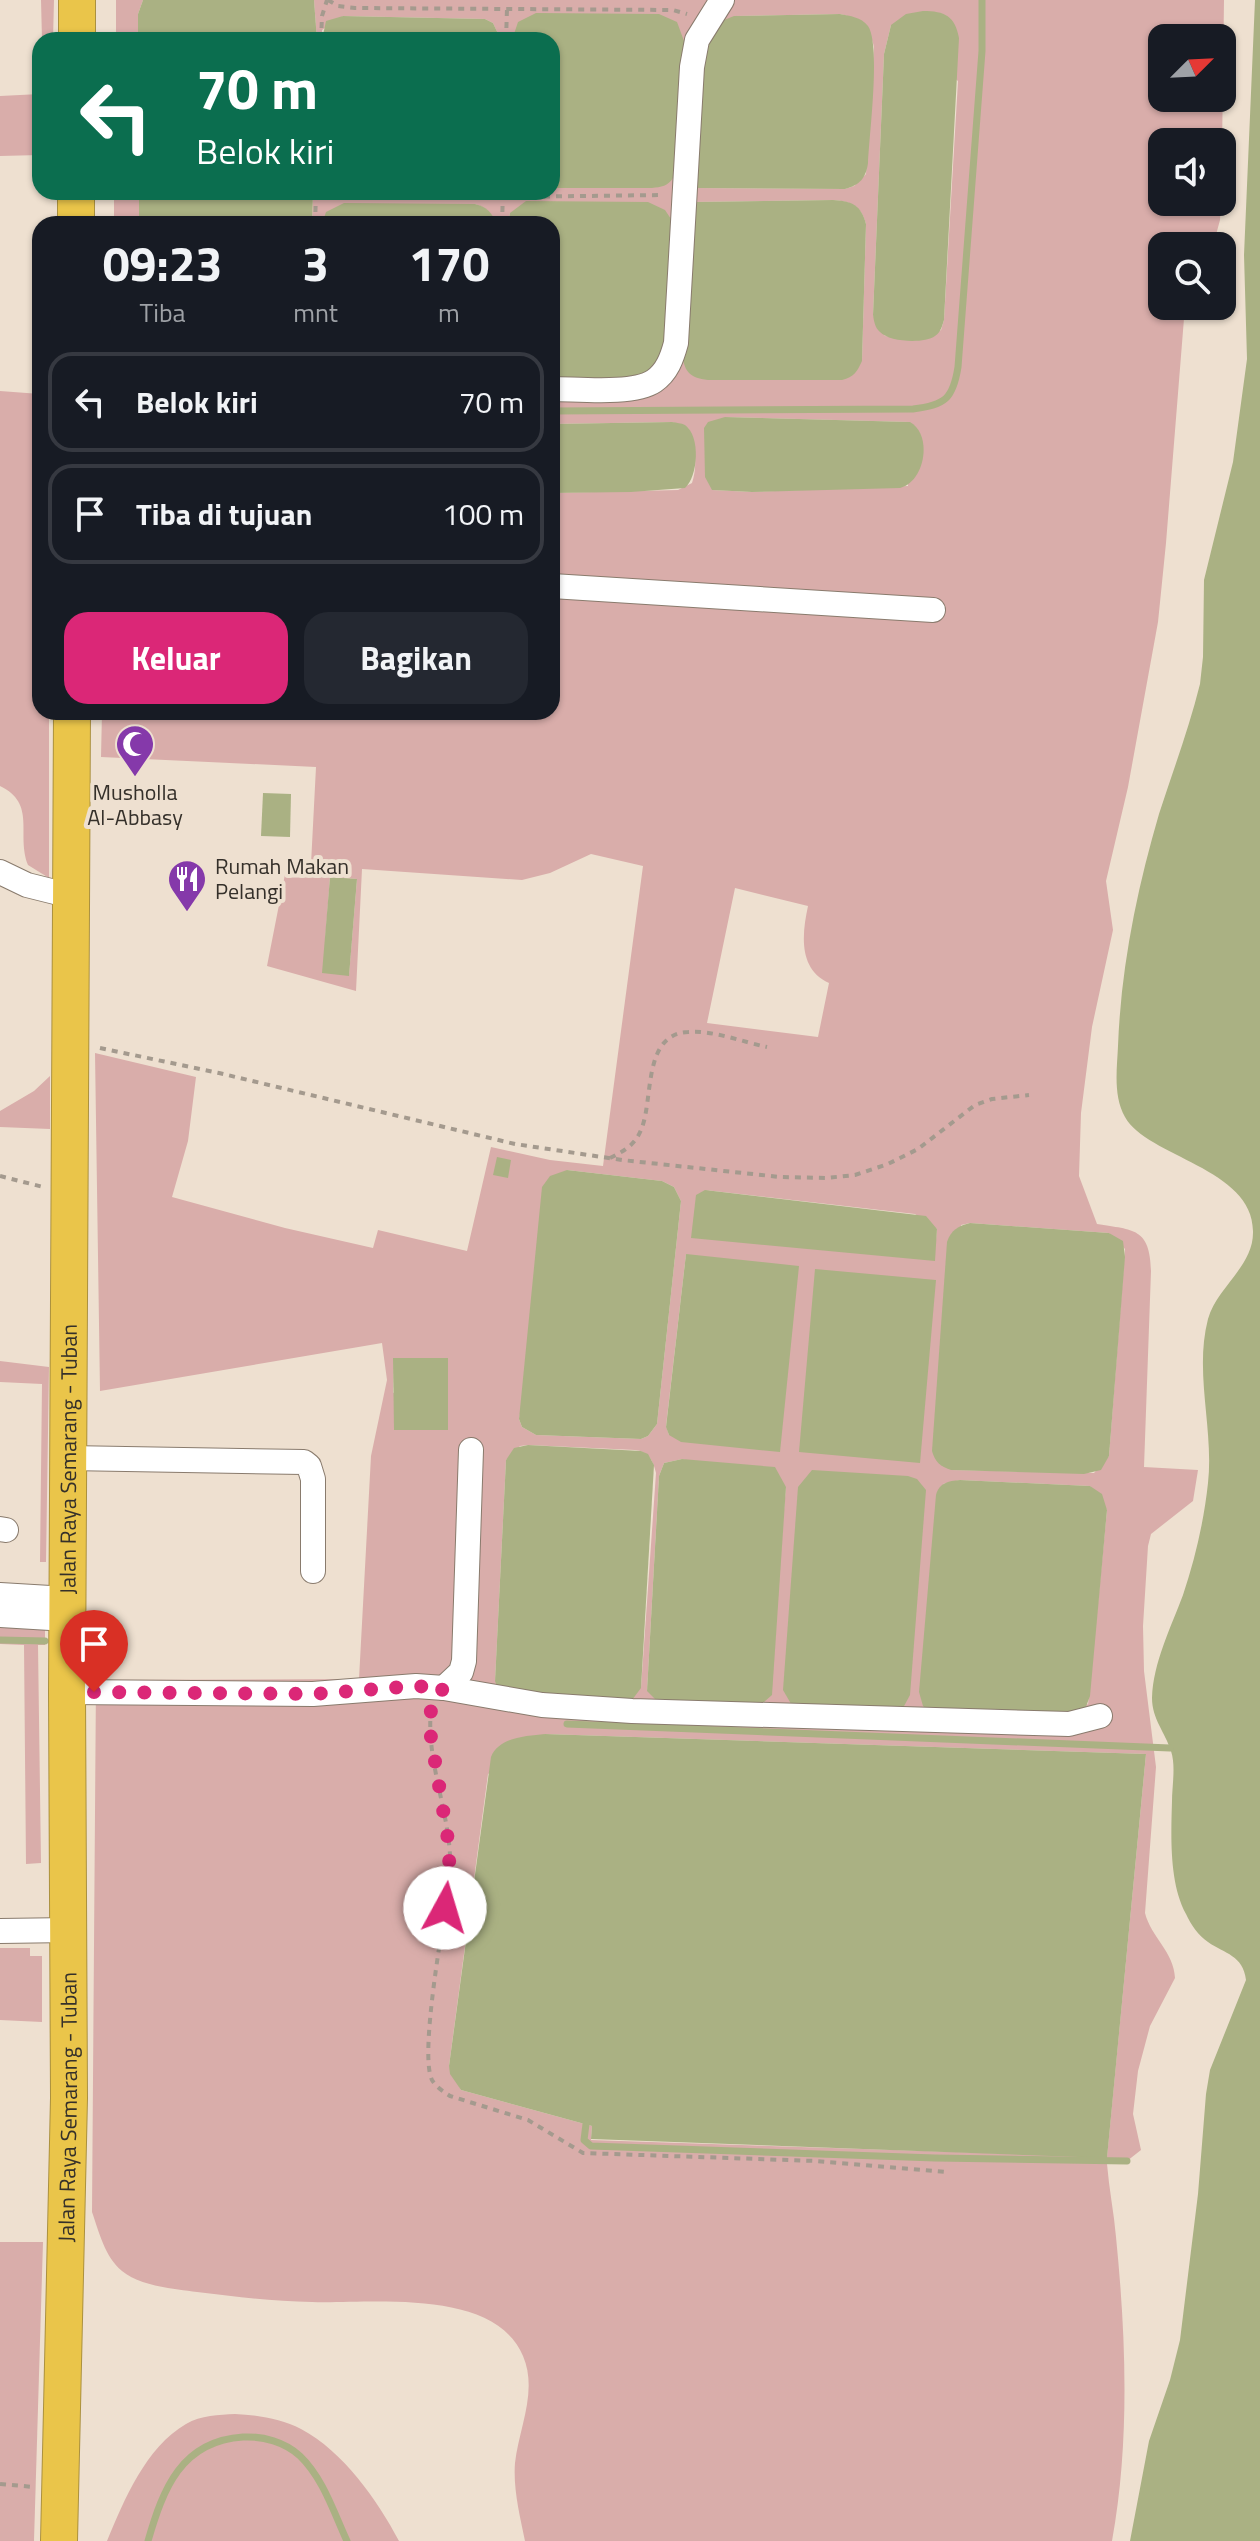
<!DOCTYPE html>
<html lang="id">
<style>
body{margin:0;font-family:"Titillium Web",sans-serif;background:#242831;color:#f1f3f6;height:100vh;display:flex;flex-direction:column;font-size:30px;white-space:nowrap}
*{box-sizing:border-box;margin:0}
p{font-size:26px;color:#9ea1a6}
.icon{flex:none;width:44px;height:44px;fill:none;stroke:currentColor;stroke-width:2;stroke-linecap:round;stroke-linejoin:round}
.map{position:relative;flex:1;overflow:hidden}
.side{position:absolute;left:32px;top:216px;width:528px;height:504px;display:flex;flex-direction:column;background:#171b24;border-radius:24px;box-shadow:0 2px 6px #0004}
.side>*{flex:none}
.banner{position:absolute;left:32px;top:32px;width:528px;height:168px;border-radius:24px;box-shadow:0 2px 6px #0004;background:#0b6e4f;color:#fff;overflow:hidden}
.needle{width:52px;rotate:66deg}
.tools{position:absolute;left:1148px;top:24px;display:grid;gap:16px}
.tools a{display:grid;place-items:center;width:88px;height:88px;border-radius:16px;background:#171b24;box-shadow:0 2px 6px #0004;font-size:40px}
.pin{position:absolute;display:grid;place-items:center;width:68px;height:68px;color:#fff;margin:-82px -34px;border-radius:50% 50% 50% 0;rotate:-45deg;box-shadow:0 0 8px #0007}
.pin .icon{rotate:45deg}
.me{position:absolute;width:88px;margin:-44px;rotate:6deg;stroke-linejoin:round;filter:drop-shadow(0 0 6px #0008)}
.turn{display:flex;align-items:center;gap:28px;height:168px;padding:0 32px;font-size:36px}
.turn .icon{width:104px;height:104px;stroke-width:2.5}
.turn b{display:block;font-size:56px;line-height:68px}
.eta{display:flex;justify-content:space-evenly;align-items:center;height:136px;text-align:center}
.eta b{font-size:48px;font-weight:700;line-height:56px}
.primary-button{display:flex;gap:16px;margin-top:auto;padding:16px 32px}
.primary-button a{flex:1;height:92px;border-radius:24px;background:#db2777;color:#fff;font-size:32px;font-weight:700;line-height:92px;text-align:center}
.primary-button a+a{background:#242831;color:#f1f3f6}
ul{padding:0;list-style:none}
li{display:flex;align-items:center;gap:24px;height:100px;margin:0 16px 12px;padding:0 16px;border:4px solid #363941;border-radius:24px}
li div{flex:1}
li b{display:block;font-size:30px}
li em{font-style:normal}
.map>svg:first-child{display:block}
.green{fill:#d9adaa;fill-rule:evenodd}
.water{fill:#aab183}
.lines{fill:none;stroke-linecap:round;stroke-linejoin:round}
.stream{stroke:#aab183;stroke-width:7}
.minor-casing{stroke:#897b6d;stroke-width:26}
.highway-casing{stroke:#ab913f;stroke-width:38}
.path{stroke:#a49a8e;stroke-width:4;stroke-dasharray:6 6;stroke-linecap:butt}
.minor{stroke:#fff;stroke-width:24}
.highway{stroke:#eac54a;stroke-width:36}
.route{stroke:#db2777;stroke-width:14;stroke-dasharray:0 25.2}
.labels{text-anchor:middle;dominant-baseline:central;stroke-width:8;stroke-linejoin:round;paint-order:stroke}
.poi-label{font-size:22px;fill:#35302a;stroke:#eee0d0}
.street-label{font-size:22px;fill:#35302a;stroke:#eee0d0}
</style>
<div class="map">
<svg width="1260" height="2541" viewBox="0 0 1260 2541">
<rect width="100%" height="100%" fill="#eee0d0"/>
<g class="green">
<polygon points="41,0 54,0 53,40 42,40"/>
<polygon points="116,0 143,0 138,14 138,40 116,40"/>
<path d="M314,0H1224L1222,149V142H1162V202H1221L1220,220L1213,246H1162V306H1185L1166,543L1158,622L1128,787L1106,881L1113,930L1092,1027L1081,1113L1079,1176L1097,1224C1134,1230 1150,1228 1151,1271L1144,1467L1198,1470L1193,1501L1151,1534L1148,1546L1143,1626L1144,1671L1156,1767L1145,1913C1151,1937 1174,1952 1175,1978L1150,2026L1138,2071L1133,2114L1141,2150L1127,2161L1107,2164C1109,2189 1114,2213 1116,2237C1126,2337 1130,2442 1112,2541H525C520,2516 513,2489 515,2463C519,2428 538,2391 523,2356C494,2287 371,2304 312,2302C273,2301 236,2297 197,2292C174,2289 140,2286 122,2271C105,2257 99,2232 92,2212L96,1680L359,1679L371,1456L387,1380L382,1343L100,1391L95,1053L196,1077L188,1141L172,1197L285,1228L373,1248L378,1230L467,1251L491,1147L550,1160L603,1166L643,866L591,854L550,873L522,880L362,869L356,991L267,966L287,864H311L316,767L101,757L102,712H552V493L678,490L692,483C698,466 695,444 688,428L672,422L552,424V382L674,230L510,213L508,224H496C491,212 487,208 475,204L323,220L322,224H312L313,192H552V188H652L684,41L513,33L512,40H501L493,23L485,19L343,16L322,30V40H317ZM840,14C857,17 871,30 874,47L866,174L854,186L845,189L695,188L735,16ZM891,25L958,81L944,320L941,330L923,340L885,336L873,315L884,54ZM1162,38H1222V98H1162ZM833,200C851,201 862,207 866,224L862,361L694,202ZM725,417L910,422L908,486L752,492L712,490ZM330,877L357,879L349,975L325,942ZM735,888L808,906C802,934 798,969 829,983L818,1037L707,1023ZM567,1170L662,1181L674,1187L681,1201L657,1424L648,1436L641,1439L536,1435L522,1427L519,1419ZM705,1190L915,1214L937,1229L936,1240ZM970,1223L1109,1233L1125,1249L1109,1456L1094,1473L951,1470L961,1225ZM686,1254H687L669,1435L666,1426ZM394,1358H447L393,1393ZM528,1445L635,1450C648,1451 653,1460 656,1473L641,1688L495,1681L506,1460L520,1446ZM682,1459L786,1487L780,1554L647,1691L659,1476L664,1463ZM960,1480L1090,1486L1107,1510L1088,1705L943,1484ZM545,1734L1146,1754L1107,2157L591,2140L592,2126L461,2090L449,2066L488,1774Z"/>
<polygon points="40,94 40,155 0,156 0,96"/>
<rect x="114" y="192" width="25" height="32"/>
<path d="M0,391L40,394V712H49V878L28,865C16,834 37,804 0,786Z"/>
<polygon points="50,1076 50,1129 0,1127 0,1111 34,1091"/>
<polygon points="0,1361 49,1367 46,1562 40,1562 42,1384 0,1382"/>
<polygon points="0,1627 45,1628 45,1645 38,1645 41,1863 26,1864 24,1645 0,1644"/>
<polygon points="0,1948 30,1948 30,1956 42,1956 42,2022 0,2020"/>
<polygon points="0,2242 43,2242 34,2541 0,2541"/>
<path d="M235,2414C258,2415 281,2419 301,2429C343,2451 378,2501 399,2541H107C124,2500 146,2447 186,2424C201,2415 219,2415 235,2414Z"/>
</g>
<g class="water">
<polygon points="143,0 314,0 317,40 138,40 138,14"/>
<path d="M1255,0H1260V2541H1130L1149,2441L1170,2380L1180,2340L1198,2194L1206,2094L1210,2070L1246,1980C1243,1955 1225,1954 1208,1942C1198,1935 1191,1925 1186,1914C1169,1883 1171,1836 1172,1801C1172,1786 1176,1766 1171,1751C1165,1732 1152,1719 1152,1698C1153,1663 1171,1627 1183,1595C1195,1559 1204,1521 1208,1483C1214,1429 1194,1373 1208,1319C1217,1287 1254,1266 1253,1231C1253,1168 1147,1157 1125,1117C1113,1096 1117,1069 1118,1046C1121,967 1137,889 1159,814C1173,771 1189,728 1200,684L1203,657L1204,580L1233,462L1247,359L1244,255Z"/>
<path d="M923,11C945,11 955,16 959,38L944,320C942,326 941,332 935,336C924,344 889,342 880,332C875,328 874,321 873,315L884,54L891,25L906,14Z"/>
<path d="M536,13L659,14L677,22L684,41C683,65 682,161 673,178C668,186 661,187 652,188H552V40H512L518,22Z"/>
<path d="M840,14C850,16 861,17 868,26C881,45 869,136 868,163C866,178 860,185 845,189L695,188L702,54L724,20L734,16Z"/>
<polygon points="343,16 485,19 493,23 501,40 322,40 326,21"/>
<polygon points="139,192 313,192 312,224 139,224"/>
<path d="M833,200C852,201 861,205 866,224L862,361C857,372 854,377 842,380H708C689,378 684,371 682,353L694,202Z"/>
<polygon points="526,201 648,202 665,210 671,219 667,348 641,379 552,382 552,224 508,224 510,213"/>
<path d="M344,203L475,204C487,207 492,212 496,224H322L326,212Z"/>
<path d="M725,417L910,422C933,435 925,482 900,488L752,492L712,490L705,477L704,428L708,422Z"/>
<path d="M672,422C677,423 681,423 685,425C701,436 698,477 685,488L631,492L552,493V424Z"/>
<polygon points="263,793 291,794 290,837 261,836"/>
<polygon points="330,877 357,879 349,976 322,973"/>
<polygon points="497,1157 511,1160 508,1178 493,1175"/>
<polygon points="567,1170 662,1181 674,1187 681,1201 657,1424 648,1436 641,1439 536,1435 522,1427 519,1419 542,1187 550,1176"/>
<polygon points="705,1190 926,1216 937,1229 935,1261 691,1238 696,1195"/>
<path d="M970,1223L1109,1233L1123,1241L1125,1257L1109,1456L1101,1470L1084,1474L951,1470C940,1466 935,1462 932,1451L947,1242C951,1230 958,1226 970,1223Z"/>
<polygon points="686,1254 799,1266 780,1452 681,1442 669,1435 666,1427"/>
<polygon points="815,1269 936,1280 920,1463 799,1452"/>
<polygon points="393,1358 448,1358 448,1430 394,1430"/>
<polygon points="528,1445 641,1451 648,1454 654,1465 641,1688 632,1700 498,1689 495,1681 506,1460 514,1448"/>
<polygon points="682,1459 775,1467 786,1487 772,1695 756,1709 657,1701 647,1691 659,1476 664,1463"/>
<polygon points="812,1470 908,1476 917,1479 926,1490 910,1695 903,1708 794,1709 783,1690 798,1487"/>
<path d="M960,1480L1090,1486L1102,1494L1107,1510L1090,1696L1084,1712L1078,1716L929,1711L923,1706L919,1692L936,1495C939,1483 948,1481 960,1480Z"/>
<path d="M545,1734L1146,1754L1107,2158L591,2139L592,2126L461,2090L450,2074L449,2066L491,1757C499,1737 526,1736 545,1734Z"/>
</g>
<g class="lines">
<g class="stream">
<path d="M552,411L913,409C945,405 953,399 958,367L982,51V0"/>
<polyline points="0,1640 45,1641"/>
<polyline points="567,1724 1170,1748"/>
<polyline points="586,2124 584,2140 591,2146 935,2158 1127,2161"/>
<path d="M148,2541C163,2489 181,2441 243,2437C263,2436 285,2442 300,2456C323,2478 334,2513 347,2541"/>
</g>
<defs>
<g id="minor">
<path d="M552,389C578,389 633,395 654,381C667,372 672,358 676,343L692,67L697,40L722,0"/>
<polyline points="552,586 933,610"/>
<polyline points="0,872 27,885 71,896"/>
<polyline points="68,1458 304,1462 309,1466 313,1479 313,1571"/>
<polyline points="0,1529 6,1530"/>
<polyline points="0,1595 67,1599"/>
<polyline points="0,1615 67,1619"/>
<polyline points="444,1688 461,1672 464,1661 471,1450"/>
<polyline points="67,1692 313,1694 416,1686 444,1688 542,1705 632,1711 1069,1724 1100,1716"/>
<polyline points="0,1931 70,1930"/>
</g>
<g id="highway">
<polyline points="77,40 77,0"/>
<polyline points="76,224 76,192"/>
<path id="s1" d="M59,2541L69,2098L67,1692L72,712"/>
</g>
</defs>
<use href="#minor" class="minor-casing"/>
<use href="#highway" class="highway-casing"/>
<g class="path">
<polyline points="328,0 338,6 355,8 673,10 687,14"/>
<polyline points="321,40 322,16 327,0"/>
<polyline points="506,40 507,9"/>
<polyline points="316,195 503,197 662,195"/>
<polyline points="315,224 316,194"/>
<polyline points="502,224 503,192"/>
<polyline points="100,1048 219,1073 515,1144 622,1160 780,1177 826,1178 855,1175 888,1164 918,1149 975,1105 992,1099 1029,1095"/>
<path d="M610,1158C624,1151 635,1145 641,1130C654,1100 642,1034 688,1032C713,1030 743,1042 767,1047"/>
<polyline points="0,1176 43,1187"/>
<path d="M431,1709C425,1769 457,1825 449,1885C444,1920 419,2054 432,2080C436,2087 444,2092 450,2096L528,2120L583,2153L816,2161L947,2172"/>
<polyline points="0,2484 34,2487"/>
</g>
<use href="#minor" class="minor"/>
<use href="#highway" class="highway"/>
</g>
<g class="lines">
<path class="route" d="M94,1692L313,1694L416,1686L444,1688C432,1699 431,1708 429,1725L450,1852L445,1908"/>
</g>
<defs>
<symbol id="mosque-pin" viewBox="-11 -11 22 30"><path d="M0 17L-7.5 6A9.5 9.5 0 1 1 7.5 6Z" fill="#8539aa" stroke="#eee0d0"/><path d="M3.5-4.9A6 6 0 1 0 3.5 4.9A5 5 0 1 1 3.5-4.9Z" fill="#fff"/></symbol>
<symbol id="restaurant-pin" viewBox="-11 -11 22 30"><path d="M0 17L-7.5 6A9.5 9.5 0 1 1 7.5 6Z" fill="#8539aa" stroke="#eee0d0"/><path d="M-5-6h1v4h1v-4h1v4h1v-4h1v5L-1.5 .5V6h-2V.5L-5-1ZM5-6V6H3V1.5H1.5Q1.5-4 5-6Z" fill="#fff"/></symbol>
</defs>
<g fill-rule="evenodd">
<use href="#mosque-pin" x="113" y="722" width="44" height="60"/>
<use href="#restaurant-pin" x="165" y="857" width="44" height="60"/>
</g>
<g class="labels">
<g class="poi-label">
<text x="135" y="792">Musholla<tspan x="135" dy="25">Al-Abbasy</tspan></text>
<text x="215" y="866" text-anchor="start">Rumah Makan<tspan x="215" dy="25">Pelangi</tspan></text>
</g>
<g class="street-label">
<text stroke="none"><textPath href="#s1" startOffset="1082">Jalan Raya Semarang - Tuban</textPath></text>
<text stroke="none"><textPath href="#s1" startOffset="434">Jalan Raya Semarang - Tuban</textPath></text>
</g>
</g>
</svg>
<div class="tools">
<a><svg class="needle" viewBox="-14 -14 28 28"><path d="M0-13l5 13h-10z" fill="#e53935"/><path d="M0 13l5-13h-10z" fill="#9ea1a6"/></svg></a>
<a><svg class="icon" aria-label="sound" viewBox="0 0 24 24"><path d="M4 9h4l5-4v14l-5-4H4zM17 9q2 3 0 6"/></svg></a>
<a><svg class="icon" aria-label="search" viewBox="0 0 24 24"><circle cx="10" cy="10" r="6"/><path d="M15 15l6 6"/></svg></a>
</div>
<div class="pin" style="left:94px;top:1692px;background:#d93025"><svg class="icon" aria-label="arrive" viewBox="0 0 24 24"><path d="M6 21V4h12l-3 4 3 4H6"/></svg></div>
<svg class="me" style="left:445px;top:1908px" viewBox="-20 -20 40 40"><circle r="19" fill="#fff"/><path d="M0-13L10 11 0 6-10 11z" fill="#db2777"/></svg>
<div class="banner">
<div class="turn"><svg class="icon" aria-label="left" viewBox="0 0 24 24"><path d="M17 20v-9H6M10 6l-5 5 5 5"/></svg><div><b>70 m</b>Belok kiri</div></div>
</div>
<section class="side">
<div class="eta">
<div><b>09:23</b><p>Tiba</p></div>
<div><b>3</b><p>mnt</p></div>
<div><b>170</b><p>m</p></div>
</div>
<ul>
<li><svg class="icon" aria-label="left" viewBox="0 0 24 24"><path d="M17 20v-9H6M10 6l-5 5 5 5"/></svg><div><b>Belok kiri</b></div><em>70 m</em></li>
<li><svg class="icon" aria-label="arrive" viewBox="0 0 24 24"><path d="M6 21V4h12l-3 4 3 4H6"/></svg><div><b>Tiba di tujuan</b></div><em>100 m</em></li>
</ul>
<div class="primary-button"><a>Keluar</a><a>Bagikan</a></div>
</section>
</div>
